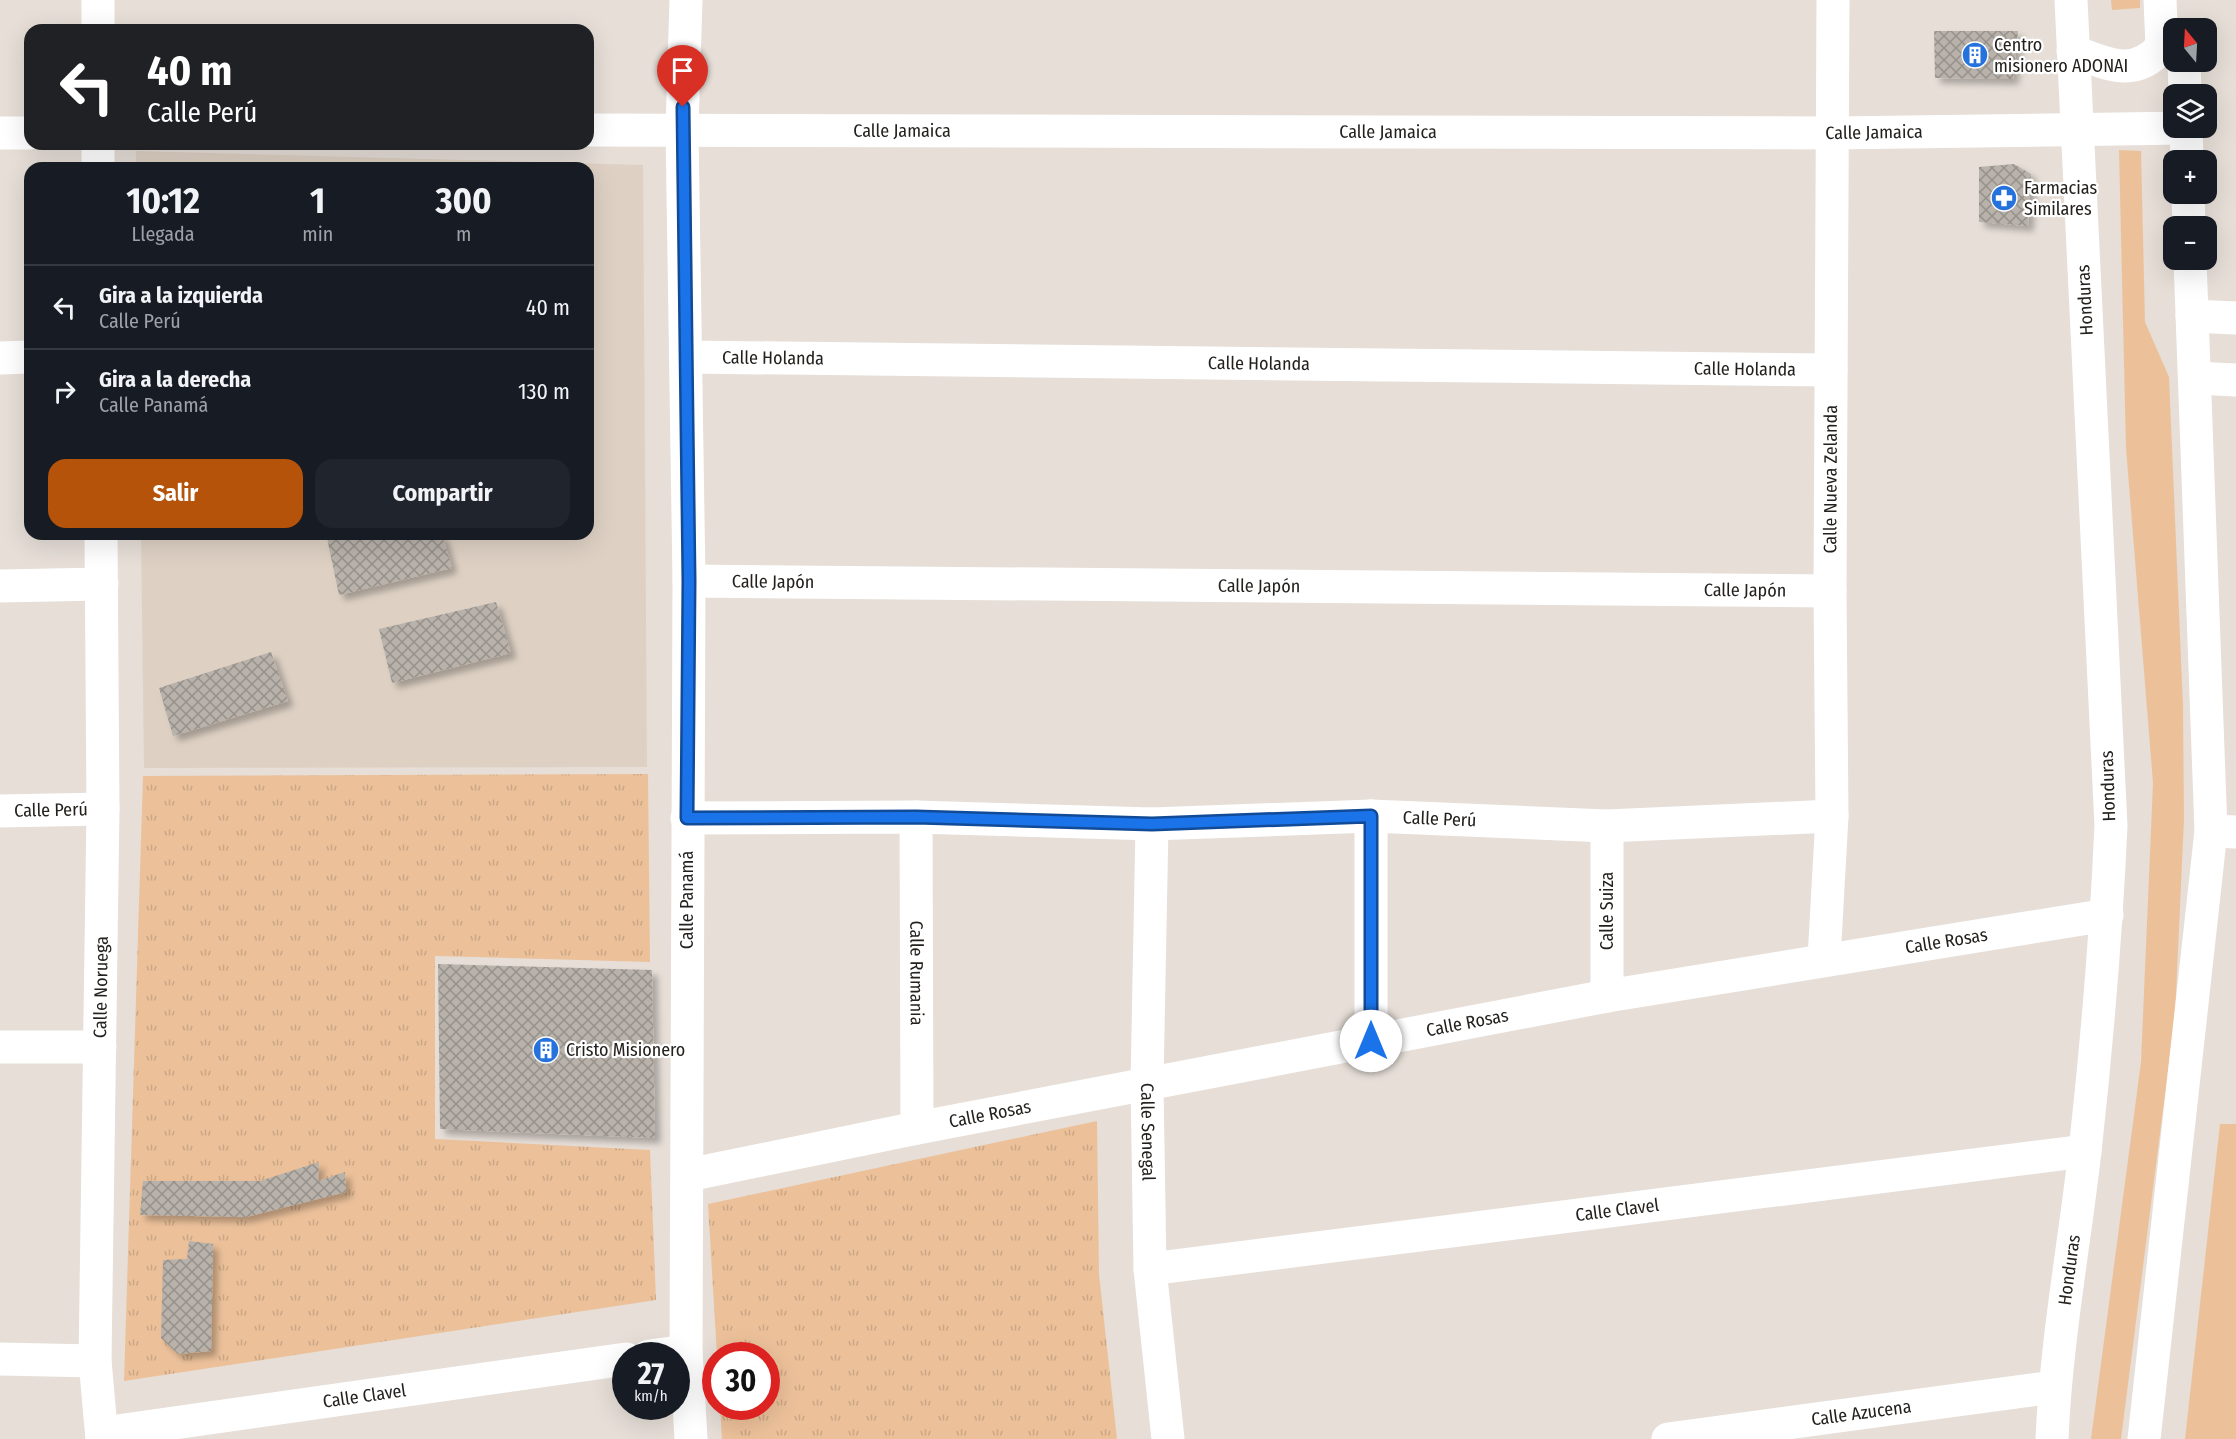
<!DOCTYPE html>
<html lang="es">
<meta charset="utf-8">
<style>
body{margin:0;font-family:"Fira Sans Condensed",sans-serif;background:#20242c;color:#f1f3f6;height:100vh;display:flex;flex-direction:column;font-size:22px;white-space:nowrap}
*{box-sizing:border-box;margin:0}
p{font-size:20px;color:#9ea1a6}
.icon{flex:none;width:33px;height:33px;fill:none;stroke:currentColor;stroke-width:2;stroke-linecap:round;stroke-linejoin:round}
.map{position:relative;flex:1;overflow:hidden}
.sheet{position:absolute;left:24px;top:162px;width:570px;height:378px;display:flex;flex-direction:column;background:#171b24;border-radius:18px;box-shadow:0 6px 24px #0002}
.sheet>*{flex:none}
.top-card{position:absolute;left:24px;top:24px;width:570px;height:126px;border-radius:18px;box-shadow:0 6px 24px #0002;background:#202124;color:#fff;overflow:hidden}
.needle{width:39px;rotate:342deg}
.fabs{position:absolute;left:2163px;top:18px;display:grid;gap:12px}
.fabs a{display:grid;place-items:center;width:54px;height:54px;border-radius:12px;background:#171b24;box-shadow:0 6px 24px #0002;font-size:30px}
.speed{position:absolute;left:612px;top:1342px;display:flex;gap:12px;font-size:30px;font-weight:700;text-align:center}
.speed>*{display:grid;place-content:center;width:78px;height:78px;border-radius:50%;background:#171b24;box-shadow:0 6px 24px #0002;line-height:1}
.speed small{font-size:15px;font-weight:400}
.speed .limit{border:9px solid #d22;background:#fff;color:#111}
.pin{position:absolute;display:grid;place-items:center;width:51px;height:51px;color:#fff;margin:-62px -26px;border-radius:50% 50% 50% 0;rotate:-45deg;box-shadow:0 0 6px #0007}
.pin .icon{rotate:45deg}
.me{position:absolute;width:66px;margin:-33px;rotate:0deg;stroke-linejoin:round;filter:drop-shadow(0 0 4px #0008)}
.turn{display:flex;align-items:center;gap:21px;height:126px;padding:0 24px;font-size:27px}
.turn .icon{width:78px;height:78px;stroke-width:2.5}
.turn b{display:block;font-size:42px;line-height:51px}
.eta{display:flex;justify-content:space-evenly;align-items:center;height:102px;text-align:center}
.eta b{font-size:36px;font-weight:700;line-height:42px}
.cta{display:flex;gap:12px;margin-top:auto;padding:12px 24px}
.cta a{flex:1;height:69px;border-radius:18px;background:#b45309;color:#fff;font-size:24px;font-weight:700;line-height:69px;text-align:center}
.cta a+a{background:#20242c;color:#f1f3f6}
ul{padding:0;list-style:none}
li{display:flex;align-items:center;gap:18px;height:84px;padding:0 24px;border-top:2px solid #363941}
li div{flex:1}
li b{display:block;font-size:22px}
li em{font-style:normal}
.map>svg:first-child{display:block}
.built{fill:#ded1c4}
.green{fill:#ecc19a}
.park{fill:url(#park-tufts)}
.building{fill:url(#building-cross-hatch);filter:url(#shadow)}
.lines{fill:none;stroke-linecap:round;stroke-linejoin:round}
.minor{stroke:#fff;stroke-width:33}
.tertiary{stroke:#fff;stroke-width:33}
.route-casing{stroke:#114b97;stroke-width:15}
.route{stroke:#1a73e8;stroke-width:10}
.labels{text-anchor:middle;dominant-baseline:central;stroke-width:4.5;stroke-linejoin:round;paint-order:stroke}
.poi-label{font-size:18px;fill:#23201d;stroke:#fff;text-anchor:start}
.street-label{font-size:18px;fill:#23201d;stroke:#fff}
</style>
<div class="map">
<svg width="2236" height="1439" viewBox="0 0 2236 1439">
<defs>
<pattern id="park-tufts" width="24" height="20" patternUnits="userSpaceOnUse" patternTransform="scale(1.5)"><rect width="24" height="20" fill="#ecc19a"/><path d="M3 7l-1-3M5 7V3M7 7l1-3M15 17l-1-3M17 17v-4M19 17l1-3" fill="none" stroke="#caa684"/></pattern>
<pattern id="building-cross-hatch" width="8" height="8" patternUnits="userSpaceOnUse" patternTransform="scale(1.5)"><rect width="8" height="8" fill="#b9b2ab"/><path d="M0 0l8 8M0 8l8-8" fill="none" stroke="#96908b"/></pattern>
<filter id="shadow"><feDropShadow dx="5.5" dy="5.5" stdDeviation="3" flood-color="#0004"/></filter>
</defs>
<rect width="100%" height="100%" fill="#e6ded7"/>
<polygon class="built" points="136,151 643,165 647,767 144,768 141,534 588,534 588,168 136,168"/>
<g class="green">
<polygon points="2111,0 2140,0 2140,8 2112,10"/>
<polygon points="2119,150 2141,151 2145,322 2169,377 2183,707 2184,819 2175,1016 2121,1439 2091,1439 2141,1062 2153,783 2126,448"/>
<polygon points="2220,1124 2236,1124 2236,1439 2185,1439"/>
</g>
<g class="park">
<polygon points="648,774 650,962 435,956 435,1139 650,1150 656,1300 124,1381 143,776"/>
<polygon points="1097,1121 1099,1274 1117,1439 722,1439 720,1407 766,1407 766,1356 717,1356 708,1204"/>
</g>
<g class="building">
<polygon points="1934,31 2018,31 2013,79 1935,78"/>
<polygon points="2014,164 2031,174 2028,226 1979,222 1979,167"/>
<polygon points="348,534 442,534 452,568 339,595 327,538"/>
<polygon points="496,602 511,653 392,683 379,629"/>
<polygon points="271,652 288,701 173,736 159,688"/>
<polygon points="438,964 652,970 655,1138 440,1129"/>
<polygon points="319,1162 318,1181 345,1172 346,1192 246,1217 140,1215 143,1181 260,1181"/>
<polygon points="189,1241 213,1244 211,1351 178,1354 161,1338 163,1260 187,1259"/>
</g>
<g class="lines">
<g class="minor">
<polyline points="98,0 98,30"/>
<polyline points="686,0 682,129 689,581 686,1351 691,1439"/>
<path id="s1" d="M588,130L1834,133L2186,128"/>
<polyline points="0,133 30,133"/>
<polyline points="98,144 98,168"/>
<polyline points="2192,316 2236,318"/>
<path id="s2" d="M686,357L1831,370"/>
<polyline points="0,358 30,357"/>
<polyline points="2195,378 2236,380"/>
<polyline points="101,534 103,809 95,1361 102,1439"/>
<path id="s3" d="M689,581L1830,591"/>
<polyline points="0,586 102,584"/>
<path id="s4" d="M0,811L103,809"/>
<path id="s5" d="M916,817L917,1128"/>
<path id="s6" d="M687,818L916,817L1152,824L1371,816L1607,826L1832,816"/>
<path id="s7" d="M1152,824L1147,1084L1150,1269L1168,1439"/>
<polyline points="2211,831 2236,832"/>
<path id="s8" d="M1824,959L1832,816L1830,591L1833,0"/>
<polyline points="1607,996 1607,826"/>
<polyline points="1371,1041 1371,816"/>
<polyline points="0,1047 100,1047"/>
<path id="s9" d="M688,1175L917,1128L1607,996L2107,915"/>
<path id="s10" d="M1150,1269L2085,1151"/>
<polyline points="649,1356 686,1351"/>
<polyline points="0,1359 95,1361"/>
<path id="s11" d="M103,1433L626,1359"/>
<path id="s12" d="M1668,1439L2054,1387"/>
</g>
<g class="tertiary">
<path d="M2073,51C2106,64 2136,79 2162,46L2160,0"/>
<polyline points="2184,62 2185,94"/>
<polyline points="2186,128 2187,160"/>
<polyline points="2188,194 2189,226"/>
<path id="s13" d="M2052,1439C2056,1342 2074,1247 2085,1151C2097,1043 2106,934 2111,826L2071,0"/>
<polyline points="2144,1439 2211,831 2190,260"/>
</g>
</g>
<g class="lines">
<defs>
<polyline id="route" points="683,107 689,581 687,818 916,817 1152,824 1371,816 1371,1041"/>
</defs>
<use href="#route" class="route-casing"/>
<use href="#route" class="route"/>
</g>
<defs>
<symbol id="building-disc" viewBox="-11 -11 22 22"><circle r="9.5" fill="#2672dd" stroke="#fff"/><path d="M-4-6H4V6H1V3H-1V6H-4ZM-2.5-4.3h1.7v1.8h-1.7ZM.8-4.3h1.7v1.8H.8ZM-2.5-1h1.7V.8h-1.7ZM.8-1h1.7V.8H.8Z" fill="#fff"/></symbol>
<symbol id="pharmacy-disc" viewBox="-11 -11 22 22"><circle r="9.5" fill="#2672dd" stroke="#fff"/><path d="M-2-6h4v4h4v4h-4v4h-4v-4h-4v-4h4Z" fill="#fff"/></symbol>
</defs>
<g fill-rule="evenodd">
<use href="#building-disc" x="1960" y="40" width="30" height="30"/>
<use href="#pharmacy-disc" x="1989" y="183" width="30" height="30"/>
<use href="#building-disc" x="531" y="1035" width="30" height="30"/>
</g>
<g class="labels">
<g class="poi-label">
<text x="1994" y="45">Centro<tspan x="1994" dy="21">misionero ADONAI</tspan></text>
<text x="2024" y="188">Farmacias<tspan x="2024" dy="21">Similares</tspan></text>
<text x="566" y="1050">Cristo Misionero</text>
</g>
<g class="street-label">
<text stroke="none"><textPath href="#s1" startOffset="314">Calle Jamaica</textPath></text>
<text stroke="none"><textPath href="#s1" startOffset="800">Calle Jamaica</textPath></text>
<text stroke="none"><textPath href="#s1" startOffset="1286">Calle Jamaica</textPath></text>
<text transform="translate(2085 300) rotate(-93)">Honduras</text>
<text stroke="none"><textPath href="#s2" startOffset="87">Calle Holanda</textPath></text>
<text stroke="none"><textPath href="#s2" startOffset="573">Calle Holanda</textPath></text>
<text stroke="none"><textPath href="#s2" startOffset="1059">Calle Holanda</textPath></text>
<text stroke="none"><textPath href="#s8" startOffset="480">Calle Nueva Zelanda</textPath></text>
<text stroke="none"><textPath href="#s3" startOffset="84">Calle Japón</textPath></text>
<text stroke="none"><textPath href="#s3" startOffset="570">Calle Japón</textPath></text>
<text stroke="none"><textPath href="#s3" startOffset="1056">Calle Japón</textPath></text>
<text transform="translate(2108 786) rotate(-92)">Honduras</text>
<text stroke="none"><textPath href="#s4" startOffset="51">Calle Perú</textPath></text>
<text stroke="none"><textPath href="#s6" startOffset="753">Calle Perú</textPath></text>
<text transform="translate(687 900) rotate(-90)">Calle Panamá</text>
<text transform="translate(1607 911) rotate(-90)">Calle Suiza</text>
<text stroke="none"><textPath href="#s9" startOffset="1280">Calle Rosas</textPath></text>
<text stroke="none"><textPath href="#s5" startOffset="156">Calle Rumania</textPath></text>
<text transform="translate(101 987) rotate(-89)">Calle Noruega</text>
<text stroke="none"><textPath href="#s9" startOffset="794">Calle Rosas</textPath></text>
<text stroke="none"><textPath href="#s9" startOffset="308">Calle Rosas</textPath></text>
<text stroke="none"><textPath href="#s7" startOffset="308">Calle Senegal</textPath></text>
<text stroke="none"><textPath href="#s10" startOffset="471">Calle Clavel</textPath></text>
<text stroke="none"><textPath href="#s13" startOffset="170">Honduras</textPath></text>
<text stroke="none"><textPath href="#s11" startOffset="264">Calle Clavel</textPath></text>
<text stroke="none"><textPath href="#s12" startOffset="195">Calle Azucena</textPath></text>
</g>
</g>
</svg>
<div class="fabs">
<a><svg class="needle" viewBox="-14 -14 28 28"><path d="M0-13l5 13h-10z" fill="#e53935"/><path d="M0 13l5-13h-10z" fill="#9ea1a6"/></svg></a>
<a><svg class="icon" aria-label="layers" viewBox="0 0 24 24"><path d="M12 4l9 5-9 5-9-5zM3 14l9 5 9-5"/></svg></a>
<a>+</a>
<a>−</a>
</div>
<div class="speed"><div>27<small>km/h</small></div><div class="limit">30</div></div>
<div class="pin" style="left:683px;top:107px;background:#d93025"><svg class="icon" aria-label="arrive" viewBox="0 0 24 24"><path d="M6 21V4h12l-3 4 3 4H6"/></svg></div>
<svg class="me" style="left:1371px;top:1041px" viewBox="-20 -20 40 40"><circle r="19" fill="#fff"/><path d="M0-13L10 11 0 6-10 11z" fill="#1a73e8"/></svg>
<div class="top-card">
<div class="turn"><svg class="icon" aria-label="left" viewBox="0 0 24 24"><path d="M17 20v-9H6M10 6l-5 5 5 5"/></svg><div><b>40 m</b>Calle Perú</div></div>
</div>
<section class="sheet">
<div class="eta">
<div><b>10:12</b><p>Llegada</p></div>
<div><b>1</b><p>min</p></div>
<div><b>300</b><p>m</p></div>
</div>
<ul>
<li><svg class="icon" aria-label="left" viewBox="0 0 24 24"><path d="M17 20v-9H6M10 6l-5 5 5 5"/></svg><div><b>Gira a la izquierda</b><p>Calle Perú</p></div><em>40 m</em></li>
<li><svg class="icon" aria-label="right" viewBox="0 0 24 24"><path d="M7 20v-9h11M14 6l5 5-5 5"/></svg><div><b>Gira a la derecha</b><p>Calle Panamá</p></div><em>130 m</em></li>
</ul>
<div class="cta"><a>Salir</a><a>Compartir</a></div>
</section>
</div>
